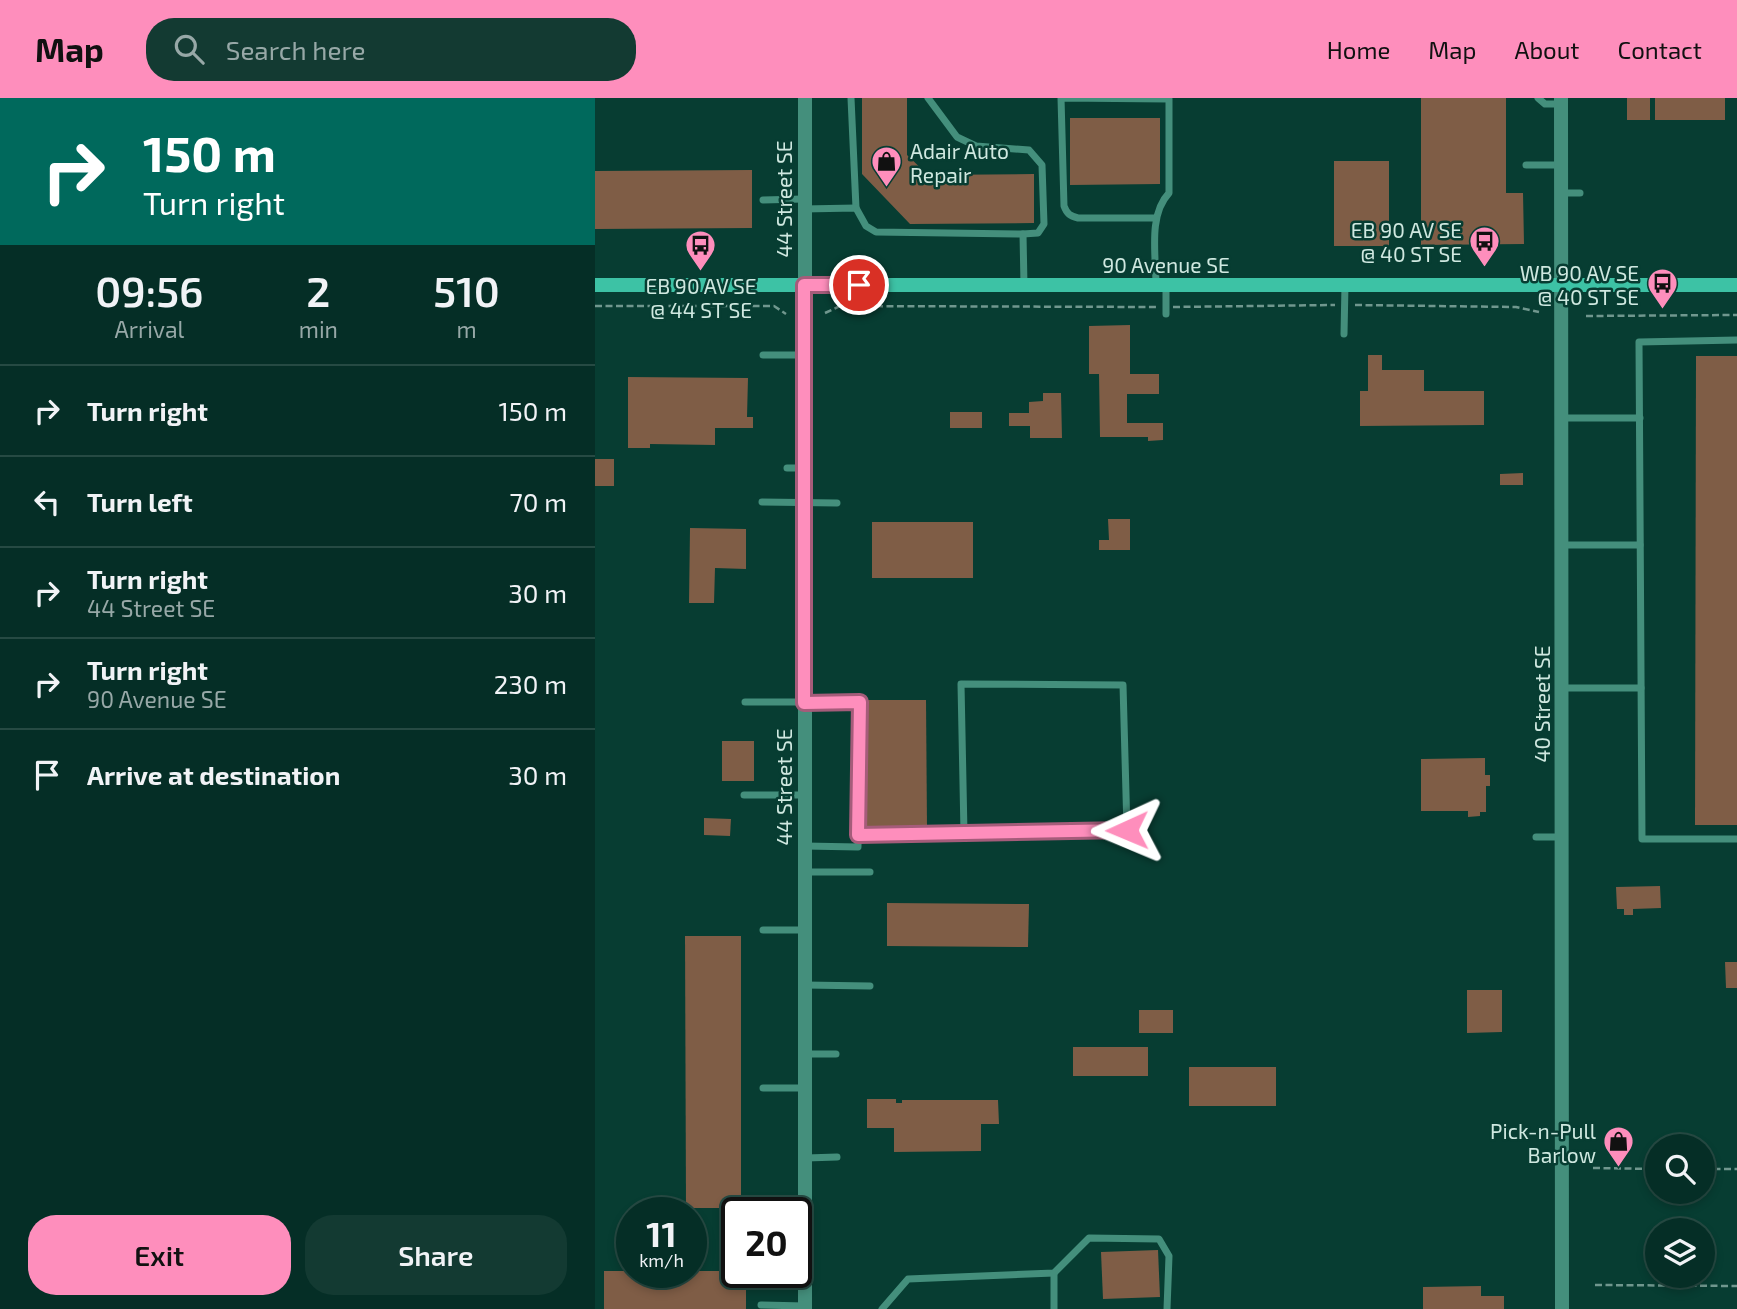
<!DOCTYPE html>
<style>
body{margin:0;font-family:"Exo 2",sans-serif;background:#133a32;color:#f1f3f6;height:100vh;display:flex;flex-direction:column;font-size:26px;white-space:nowrap}
*{box-sizing:border-box;margin:0}
p{font-size:23px;color:#97a8a7}
.icon{flex:none;width:38px;height:38px;fill:none;stroke:currentColor;stroke-width:2;stroke-linecap:round;stroke-linejoin:round}
.map{position:relative;flex:1;overflow:hidden}
.side{display:flex;flex-direction:column;background:#052e26;width:595px}
.side>*{flex:none}
.hud{background:#00695c;color:#fff;overflow:hidden}
.controls{position:absolute;left:1050px;top:1036px;display:grid;gap:14px}
.controls a{display:grid;place-items:center;width:70px;height:70px;border-radius:50%;background:#052e26;box-shadow:0 4px 10px #0003,0 0 0 2px #264a43;font-size:35px}
.speed{position:absolute;left:21px;top:1099px;display:flex;gap:14px;font-size:35px;font-weight:700;text-align:center}
.speed>*{display:grid;place-content:center;width:91px;height:91px;border-radius:50%;background:#052e26;box-shadow:0 4px 10px #0003,0 0 0 2px #264a43;line-height:1}
.speed small{font-size:18px;font-weight:400}
.speed .limit{border:4px solid #111;border-radius:10px;background:#fff;color:#111}
.pin{position:absolute;display:grid;place-items:center;width:60px;height:60px;color:#fff;margin:-30px;border:4px solid #fff;border-radius:50%;box-shadow:0 2px 7px #0007}
.me{position:absolute;width:77px;margin:-38px;rotate:269deg;stroke-linejoin:round;filter:drop-shadow(0 0 5px #0008)}
.turn{display:flex;align-items:center;gap:24px;height:147px;padding:0 28px;font-size:32px}
.turn .icon{width:91px;height:91px;stroke-width:2.5}
.turn b{display:block;font-size:49px;line-height:60px}
.eta{display:flex;justify-content:space-evenly;align-items:center;height:119px;text-align:center}
.eta b{font-size:42px;font-weight:600;line-height:49px}
.action{display:flex;gap:14px;margin-top:auto;padding:14px 28px}
.action a{flex:1;height:80px;border-radius:28px;background:#fe8ebc;color:#111;font-size:28px;font-weight:600;line-height:80px;text-align:center}
.action a+a{background:#133a32;color:#f1f3f6}
ul{padding:0;list-style:none}
li{display:flex;align-items:center;gap:21px;height:91px;padding:0 28px;border-top:2px solid #264a43}
li div{flex:1}
li b{display:block;font-size:26px}
li em{font-style:normal}
header{display:flex;align-items:center;gap:42px;box-sizing:border-box;height:98px;padding:0 35px;background:#fe8ebc;color:#111}
header strong{font-size:33px}
nav{display:flex;gap:38px;margin-inline-start:auto;font-size:24px}
.search{width:490px;height:63px;background:#133a32;display:flex;align-items:center;gap:18px;box-sizing:border-box;padding:0 24px;border-radius:28px;color:#97a8a7;font-size:26px}
main{display:flex;flex:1;min-height:0}
.map>svg:first-child{display:block}
.building{fill:#7f5d46}
.lines{fill:none;stroke-linecap:round;stroke-linejoin:round}
.path{stroke:#70978e;stroke-width:2.5;stroke-dasharray:7 3.5;stroke-linecap:butt}
.lane{stroke:#448f7c;stroke-width:7}
.street{stroke:#448f7c;stroke-width:14}
.secondary{stroke:#3dc2a5;stroke-width:14}
.route-casing{stroke:#a55c7a;stroke-width:18}
.route{stroke:#fe8ebc;stroke-width:12}
.labels{text-anchor:middle;dominant-baseline:central;stroke-width:5;stroke-linejoin:round;paint-order:stroke}
.poi-label{font-size:21px;fill:#cfe8e0;stroke:#073d32;text-anchor:end}
.street-label{font-size:21px;fill:#cfe8e0;stroke:#073d32}
</style>
<header>
<strong>Map</strong>
<div class="search"><svg class="icon" aria-label="search" viewBox="0 0 24 24"><circle cx="10" cy="10" r="6"/><path d="M15 15l6 6"/></svg>Search here</div>
<nav><a>Home</a><a>Map</a><a>About</a><a>Contact</a></nav>
</header>
<main>
<section class="side">
<div class="hud">
<div class="turn"><svg class="icon" aria-label="right" viewBox="0 0 24 24"><path d="M7 20v-9h11M14 6l5 5-5 5"/></svg><div><b>150 m</b>Turn right</div></div>
</div>
<div class="eta">
<div><b>09:56</b><p>Arrival</p></div>
<div><b>2</b><p>min</p></div>
<div><b>510</b><p>m</p></div>
</div>
<ul>
<li><svg class="icon" aria-label="right" viewBox="0 0 24 24"><path d="M7 20v-9h11M14 6l5 5-5 5"/></svg><div><b>Turn right</b></div><em>150 m</em></li>
<li><svg class="icon" aria-label="left" viewBox="0 0 24 24"><path d="M17 20v-9H6M10 6l-5 5 5 5"/></svg><div><b>Turn left</b></div><em>70 m</em></li>
<li><svg class="icon" aria-label="right" viewBox="0 0 24 24"><path d="M7 20v-9h11M14 6l5 5-5 5"/></svg><div><b>Turn right</b><p>44 Street SE</p></div><em>30 m</em></li>
<li><svg class="icon" aria-label="right" viewBox="0 0 24 24"><path d="M7 20v-9h11M14 6l5 5-5 5"/></svg><div><b>Turn right</b><p>90 Avenue SE</p></div><em>230 m</em></li>
<li><svg class="icon" aria-label="arrive" viewBox="0 0 24 24"><path d="M6 21V4h12l-3 4 3 4H6"/></svg><div><b>Arrive at destination</b></div><em>30 m</em></li>
</ul>
<div class="action"><a>Exit</a><a>Share</a></div>
</section>
<div class="map">
<svg width="1142" height="1211" viewBox="0 0 1142 1211">
<rect width="100%" height="100%" fill="#073d32"/>
<g class="building">
<polygon points="267,0 312,0 312,57 333,77 439,76 439,125 315,126 267,76"/>
<polygon points="826,0 911,0 911,95 928,95 929,146 826,147"/>
<rect x="1032" y="0" width="23" height="22"/>
<rect x="1060" y="0" width="70" height="22"/>
<polygon points="475,20 565,20 565,86 475,87"/>
<rect x="739" y="63" width="55" height="85"/>
<polygon points="157,72 157,130 0,131 0,73"/>
<polygon points="535,227 535,276 564,276 564,296 532,296 532,325 568,325 568,342 553,343 553,339 505,339 504,276 494,276 494,228"/>
<polygon points="773,257 787,257 787,272 829,272 829,293 889,293 889,327 765,328 765,293 773,293"/>
<polygon points="1101,258 1142,258 1142,727 1100,727"/>
<polygon points="33,279 153,280 152,319 158,319 158,330 120,330 120,347 55,346 55,350 33,350"/>
<polygon points="448,295 466,295 467,340 435,340 435,328 414,328 414,315 434,315 434,304 448,303"/>
<rect x="355" y="314" width="32" height="16"/>
<rect x="0" y="361" width="19" height="27"/>
<polygon points="928,375 928,387 905,387 905,376"/>
<polygon points="513,421 535,421 535,452 504,452 504,442 514,442"/>
<rect x="277" y="424" width="101" height="56"/>
<polygon points="95,430 151,431 151,471 120,470 119,505 94,505"/>
<polygon points="270,602 331,602 332,728 271,729"/>
<rect x="127" y="643" width="32" height="40"/>
<polygon points="890,660 890,677 895,677 895,688 891,688 891,714 885,714 885,718 873,719 873,713 826,713 826,661"/>
<polygon points="109,720 136,721 135,738 109,737"/>
<polygon points="1065,788 1066,810 1038,811 1038,817 1029,817 1029,811 1022,811 1021,789"/>
<polygon points="292,805 434,806 433,849 292,848"/>
<polygon points="90,838 146,838 146,1110 91,1110"/>
<polygon points="1130,864 1142,864 1142,890 1131,890"/>
<polygon points="872,892 907,892 907,934 872,935"/>
<rect x="544" y="912" width="34" height="23"/>
<rect x="478" y="949" width="75" height="29"/>
<rect x="594" y="969" width="87" height="39"/>
<polygon points="272,1001 301,1001 301,1005 307,1005 307,1002 403,1002 404,1026 386,1026 386,1053 299,1054 299,1030 272,1030"/>
<polygon points="133,1151 142,1151 142,1174 151,1174 151,1211 9,1211 9,1173 133,1173"/>
<polygon points="563,1152 565,1199 508,1201 506,1154"/>
<polygon points="886,1188 886,1198 909,1198 909,1211 828,1211 828,1189"/>
</g>
<g class="lines">
<g class="path">
<polyline points="760,207 921,209 944,214"/>
<polyline points="0,208 179,208 191,216"/>
<polyline points="578,209 740,207"/>
<polyline points="230,215 245,208 561,209"/>
<polyline points="991,218 1142,217"/>
<polyline points="998,1070 1062,1071"/>
<polyline points="1108,1071 1142,1071"/>
<polyline points="1000,1187 1142,1188"/>
</g>
<g class="lane">
<polyline points="256,0 261,110"/>
<polyline points="333,0 362,39 381,48 434,52 447,67 449,126 443,135 428,136"/>
<polyline points="943,0 950,6 966,6"/>
<polyline points="931,67 966,67"/>
<polyline points="967,95 985,95"/>
<polyline points="168,102 208,101"/>
<polyline points="208,111 261,110 271,128 281,134 428,136 429,187"/>
<path d="M561,120H483C475,118 472,116 469,108L466,0L574,1V95C553,117 561,158 561,187"/>
<polyline points="571,187 571,216"/>
<polyline points="749,236 750,187"/>
<polyline points="1142,242 1044,244 1047,741 1142,741"/>
<polyline points="168,257 209,257"/>
<polyline points="967,320 1045,320"/>
<polyline points="192,370 209,370"/>
<polyline points="167,404 242,405"/>
<polyline points="966,447 1045,447"/>
<polyline points="967,590 1046,590"/>
<polyline points="150,604 265,604 263,749 210,748"/>
<polyline points="149,697 209,697"/>
<polyline points="263,737 532,732 528,587 366,586 369,735"/>
<polyline points="941,739 966,739"/>
<polyline points="210,774 275,774"/>
<polyline points="168,832 209,832"/>
<polyline points="210,887 275,888"/>
<polyline points="210,956 241,956"/>
<polyline points="168,990 210,990"/>
<polyline points="211,1060 242,1059"/>
<polyline points="168,1114 210,1114"/>
<polyline points="166,1207 210,1208"/>
<polyline points="287,1211 313,1181 459,1175 494,1140 564,1141 574,1158 572,1211"/>
<polyline points="459,1211 459,1175"/>
</g>
<g class="street">
<polyline points="210,0 210,1211"/>
<polyline points="966,0 967,1211"/>
</g>
<polyline class="secondary" points="0,187 1142,187"/>
</g>
<g class="lines">
<defs>
<polyline id="route" points="264,187 209,187 209,605 265,604 263,737 532,732"/>
</defs>
<use href="#route" class="route-casing"/>
<use href="#route" class="route"/>
</g>
<defs>
<symbol id="shop-pin" viewBox="-11 -11 22 30"><path d="M0 17L-7.5 6A9.5 9.5 0 1 1 7.5 6Z" fill="#fe8ebc" stroke="#073d32"/><path d="M-5-2.5h2.3a2.7 3.5 0 0 1 5.4 0H5L5.5 6h-11ZM-1.5-2.5h3a1.5 2.3 0 0 0-3 0Z" fill="#111"/></symbol>
<symbol id="bus-pin" viewBox="-11 -11 22 30"><path d="M0 17L-7.5 6A9.5 9.5 0 1 1 7.5 6Z" fill="#fe8ebc" stroke="#073d32"/><path d="M-5-6H5V4H4V6H2V4H-2V6H-4V4H-5ZM-3.5-4V0h7V-4ZM-3.5 1.2v1.5H-2V1.2ZM2 1.2v1.5H3.5V1.2Z" fill="#111"/></symbol>
</defs>
<g fill-rule="evenodd">
<use href="#shop-pin" x="274" y="46" width="35" height="47"/>
<use href="#bus-pin" x="872" y="126" width="35" height="47"/>
<use href="#bus-pin" x="88" y="130" width="35" height="47"/>
<use href="#bus-pin" x="1050" y="168" width="35" height="47"/>
<use href="#shop-pin" x="1006" y="1026" width="35" height="47"/>
</g>
<g class="labels">
<g class="poi-label">
<text x="315" y="52" text-anchor="start">Adair Auto<tspan x="315" dy="24">Repair</tspan></text>
<text x="867" y="131">EB 90 AV SE<tspan x="867" dy="24">@ 40 ST SE</tspan></text>
<text x="1044" y="174">WB 90 AV SE<tspan x="1044" dy="24">@ 40 ST SE</tspan></text>
<text x="106" y="187" text-anchor="middle">EB 90 AV SE<tspan x="106" dy="24">@ 44 ST SE</tspan></text>
<text x="1001" y="1032">Pick-n-Pull<tspan x="1001" dy="24">Barlow</tspan></text>
</g>
<g class="street-label">
<text transform="translate(188 101) rotate(-90)">44 Street SE</text>
<text x="571" y="166">90 Avenue SE</text>
<text transform="translate(946 606) rotate(-90)">40 Street SE</text>
<text transform="translate(188 689) rotate(-90)">44 Street SE</text>
</g>
</g>
</svg>
<div class="controls">
<a><svg class="icon" aria-label="search" viewBox="0 0 24 24"><circle cx="10" cy="10" r="6"/><path d="M15 15l6 6"/></svg></a>
<a><svg class="icon" aria-label="layers" viewBox="0 0 24 24"><path d="M12 4l9 5-9 5-9-5zM3 14l9 5 9-5"/></svg></a>
</div>
<div class="speed"><div>11<small>km/h</small></div><div class="limit">20</div></div>
<div class="pin" style="left:264px;top:187px;background:#d93025"><svg class="icon" aria-label="arrive" viewBox="0 0 24 24"><path d="M6 21V4h12l-3 4 3 4H6"/></svg></div>
<svg class="me" style="left:532px;top:732px" viewBox="-20 -20 40 40"><path d="M0-17L14 15 0 8-14 15z" fill="#fe8ebc" stroke="#fff" stroke-width="4"/></svg>
</div>
</main>
